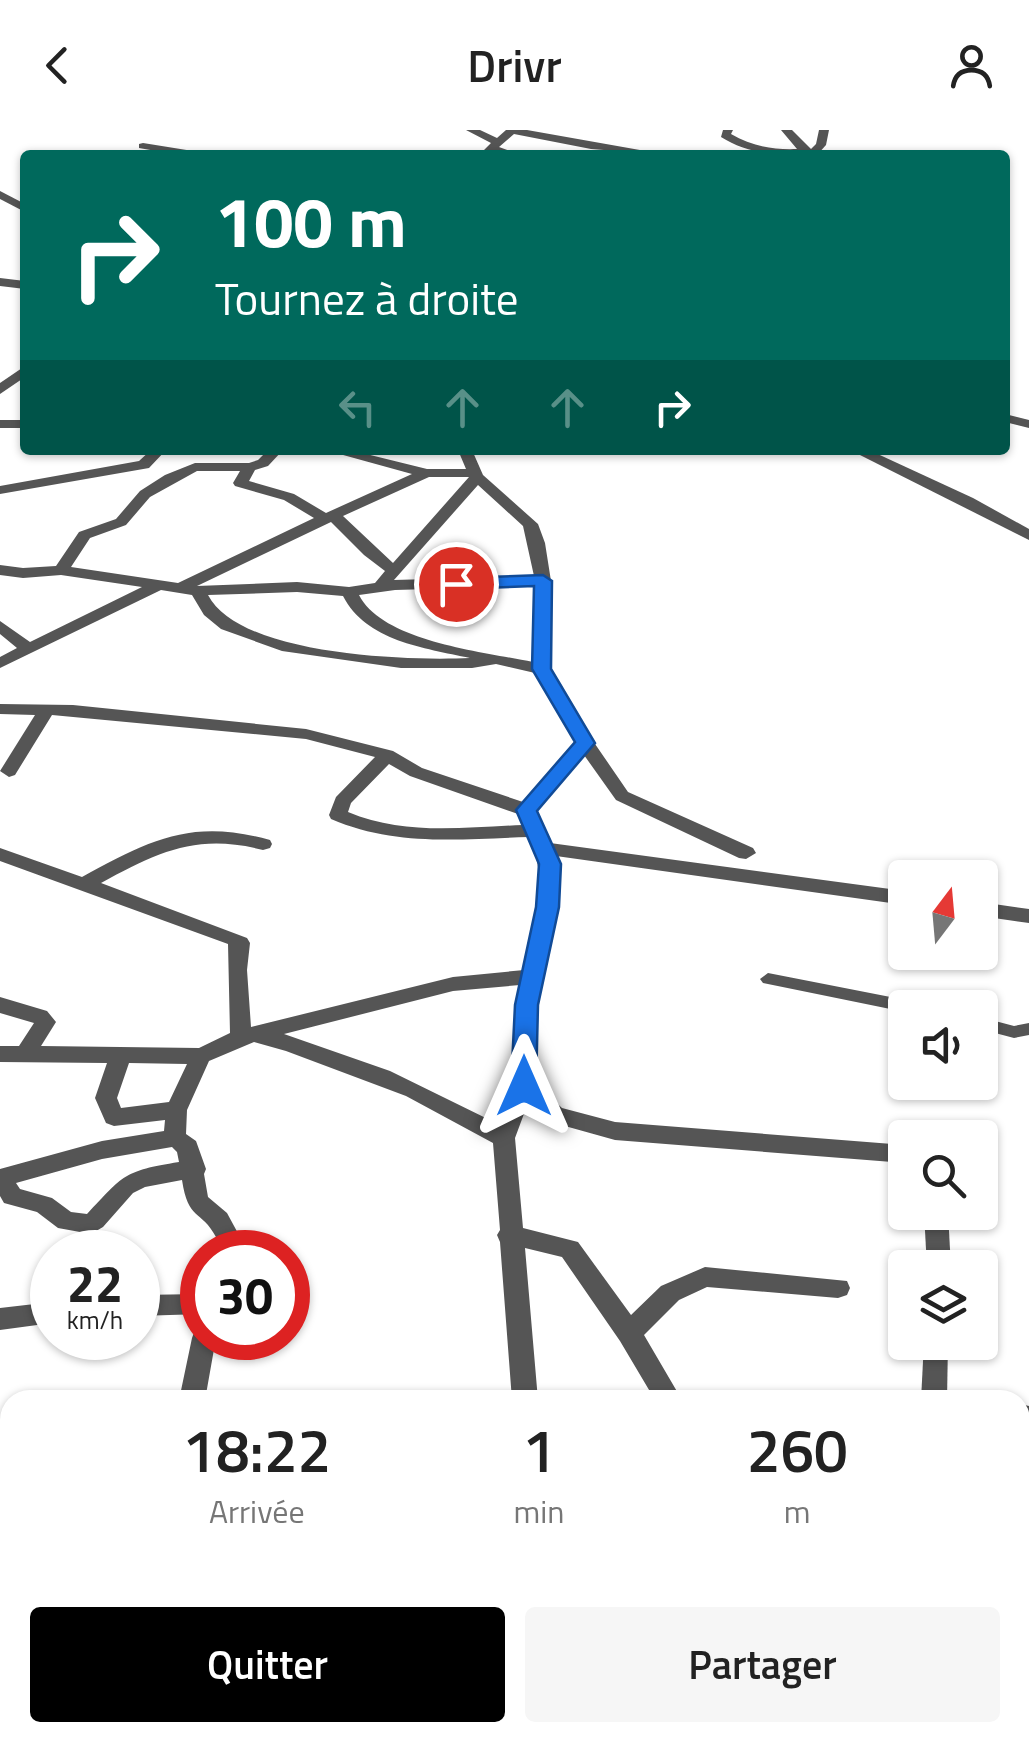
<!DOCTYPE html>
<html lang="fr">
<meta charset="utf-8">
<style>
body{margin:0;font-family:"Titillium Web",sans-serif;background:#f6f6f6;color:#222;height:100vh;display:flex;flex-direction:column;font-size:38px;white-space:nowrap}
*{box-sizing:border-box;margin:0}
p{font-size:32px;color:#767676}
.icon{flex:none;width:55px;height:55px;fill:none;stroke:currentColor;stroke-width:2;stroke-linecap:round;stroke-linejoin:round}
.map{position:relative;flex:1;overflow:hidden}
.panel{position:absolute;left:0px;top:1260px;width:1030px;height:352px;display:flex;flex-direction:column;background:#fff;border-radius:30px 30px 0 0;box-shadow:0 2px 8px #0004}
.panel>*{flex:none}
.banner{position:absolute;left:20px;top:20px;width:990px;height:305px;border-radius:10px;box-shadow:0 2px 8px #0004;background:#00695c;color:#fff;overflow:hidden}
.needle{width:65px;rotate:16deg}
.tools{position:absolute;left:888px;top:730px;display:grid;gap:20px}
.tools a{display:grid;place-items:center;width:110px;height:110px;border-radius:10px;background:#fff;box-shadow:0 2px 8px #0004;font-size:50px}
.speed{position:absolute;left:30px;top:1100px;display:flex;gap:20px;font-size:50px;font-weight:700;text-align:center}
.speed>*{display:grid;place-content:center;width:130px;height:130px;border-radius:50%;background:#fff;box-shadow:0 2px 8px #0004;line-height:1}
.speed small{font-size:25px;font-weight:400}
.speed .limit{border:15px solid #d22;background:#fff;color:#111}
.pin{position:absolute;display:grid;place-items:center;width:85px;height:85px;color:#fff;margin:-42px;border:5px solid #fff;border-radius:50%;box-shadow:0 2px 10px #0007}
.me{position:absolute;width:110px;margin:-55px;rotate:0deg;stroke-linejoin:round;filter:drop-shadow(0 0 8px #0008)}
.turn{display:flex;align-items:center;gap:35px;height:210px;padding:0 30px;font-size:45px}
.turn .icon{width:130px;height:130px;stroke-width:2.5}
.turn b{display:block;font-size:70px;line-height:85px}
.lanes{display:flex;align-items:center;height:95px;padding:0 30px;background:#0003;justify-content:center;gap:50px;direction:ltr}
.lanes .off{opacity:.35}
.eta{display:flex;justify-content:space-evenly;align-items:center;height:170px;text-align:center}
.eta b{font-size:60px;font-weight:600;line-height:70px}
.cta{display:flex;gap:20px;margin-top:auto;padding:20px 30px}
.cta a{flex:1;height:115px;border-radius:10px;background:#000;color:#fff;font-size:40px;font-weight:600;line-height:115px;text-align:center}
.cta a+a{background:#f6f6f6;color:#222}
header{display:flex;justify-content:space-between;align-items:center;height:130px;padding:0 30px;background:#fff;font-size:45px;font-weight:600}
.map>svg:first-child{display:block}
.lines{fill:none;stroke-linecap:round;stroke-linejoin:round}
.service{fill:#555;fill-rule:evenodd}
.minor{fill:#555;fill-rule:evenodd}
.route{fill:#1a73e8;stroke:#114b97;stroke-width:2.5}
</style>
<header><svg class="icon" aria-label="back" viewBox="0 0 24 24"><path d="M15 5l-7 7 7 7"/></svg>Drivr<svg class="icon" aria-label="person" viewBox="0 0 24 24"><circle cx="12" cy="8" r="4"/><path d="M4 21q1-7 8-7t8 7"/></svg></header>
<div class="map">
<svg width="1029" height="1612" viewBox="0 0 1029 1612">
<rect width="100%" height="100%" fill="#fff"/>
<g class="lines">
<g class="service">
<polygon points="768,843 916,872 924,878 905,878 905,882 763,853 760,849"/>
<polygon points="980,887 1014,896 1029,893 1029,905 1014,908 980,899"/>
</g>
<g class="minor">
<polygon points="466,0 480,0 497,8 506,0 527,0 668,25 591,19 514,4 499,17 521,25 493,22 479,25 491,13"/>
<path d="M723,0H733L731,4C751,16 773,20 797,19L781,0H792L811,19L816,14L819,0H829L826,15L817,25C784,25 751,26 721,7Z"/>
<polygon points="143,13 199,22 204,25 179,25 139,18 139,14"/>
<polygon points="0,61 25,74 25,82 0,69"/>
<polygon points="0,148 25,151 25,159 0,156"/>
<polygon points="25,236 25,247 0,264 0,253"/>
<polygon points="1005,284 1029,290 1029,298 1005,292"/>
<rect x="0" y="290" width="25" height="8"/>
<polygon points="151,320 166,320 149,338 0,364 0,356 139,331"/>
<path d="M268,320H283L268,336L255,340L249,351L294,364L326,383L412,344L325,320H350L427,339H466L458,320H472L483,345L538,394L545,413L551,451L549,539L593,611L628,662L753,718L756,723L746,729L739,728L616,670L584,625L536,681L550,713L905,761V775L556,726C571,760 542,836 537,874C533,899 535,927 535,953L562,978L615,992L905,1015V1033L615,1010L547,991L528,973L515,1008L523,1098L578,1112L631,1185L661,1156L705,1137L847,1151L850,1158L847,1165L838,1168L707,1157L679,1170L644,1205L682,1270H655L620,1211L562,1127L525,1118L538,1270H512L500,1112L497,1105L500,1100L493,1013L406,966L286,921L254,912L209,931L187,980L186,1004L196,1011L206,1039L204,1044L208,1067L227,1083L240,1107L236,1122H212L216,1107C201,1079 188,1091 182,1050L145,1057L133,1063L103,1097L91,1104L58,1098L37,1082L4,1073L0,1066V1039L102,1011L164,1001L165,990L114,996L106,993L95,968L107,933L0,932V916H19L34,893L0,883V867L47,881L56,892L41,916L199,918L230,903L228,814L0,731V718L82,747C150,710 191,688 270,710L272,714L270,718L263,720C196,703 159,722 101,753L247,808L250,813L247,840L251,897L453,847L524,840C535,791 550,755 529,707C460,709 396,717 331,689L329,685L336,667L375,627L306,609L52,585L15,645L9,647L0,641L35,585L0,584V574L73,575L306,599L393,621L422,638L523,672L576,612L535,543L496,534L472,538H401L282,521L221,499L204,485L192,465L161,460L0,538V527L17,518L0,504V491L30,512L142,457L61,445L23,448L0,445V435L23,438L56,436L79,402L116,389L140,361L165,345L195,333H249L258,330ZM197,341H240L233,353L235,356L284,370L314,388L178,453L71,437L90,408L126,395L150,367ZM429,347H469L393,433L343,386ZM478,355L523,396L534,446L394,450ZM331,392L364,425L385,441L375,453L349,457L297,452L197,456ZM535,456L533,532C485,522 383,512 359,465L395,460ZM297,462L343,466C366,511 424,518 470,528C408,531 240,526 208,465ZM389,634L410,646L518,684L523,695C464,697 405,706 348,682L351,673ZM520,855L516,875L513,956L498,994L390,941L284,904L453,861ZM129,933L187,934L169,972L121,978L117,968ZM172,1017L177,1022L179,1032C123,1041 124,1045 87,1084L71,1082L52,1068L20,1059L16,1053L102,1029Z"/>
<polygon points="850,320 869,320 973,368 1029,399 1029,410"/>
<polygon points="980,772 1029,779 1029,793 980,786"/>
<polygon points="924,1082 948,1082 951,1138 927,1138"/>
<polygon points="202,1164 202,1184 138,1186 138,1165"/>
<polygon points="52,1172 52,1193 0,1200 0,1178"/>
<polygon points="202,1198 202,1208 216,1208 205,1270 179,1270 192,1208 195,1200"/>
<polygon points="924,1212 948,1212 947,1270 921,1270"/>
<polygon points="1020,1274 1029,1276 1029,1300 1020,1298"/>
<polygon points="0,1380 10,1384 10,1415 0,1411"/>
<polygon points="93,1602 154,1602 150,1612 89,1612"/>
<rect x="518" y="1602" width="30" height="10"/>
<polygon points="887,1602 920,1602 924,1612 891,1612"/>
</g>
</g>
<polygon class="route" points="543,445 552,451 551,539 595,613 537,681 561,734 559,777 538,875 536,956 532,963 515,963 511,956 515,875 536,777 539,734 516,680 575,612 532,539 534,456 456,459 447,454 456,448"/>
</svg>
<div class="tools">
<a><svg class="needle" viewBox="-14 -14 28 28"><path d="M0-13l5 13h-10z" fill="#e53935"/><path d="M0 13l5-13h-10z" fill="#767676"/></svg></a>
<a><svg class="icon" aria-label="sound" viewBox="0 0 24 24"><path d="M4 9h4l5-4v14l-5-4H4zM17 9q2 3 0 6"/></svg></a>
<a><svg class="icon" aria-label="search" viewBox="0 0 24 24"><circle cx="10" cy="10" r="6"/><path d="M15 15l6 6"/></svg></a>
<a><svg class="icon" aria-label="layers" viewBox="0 0 24 24"><path d="M12 4l9 5-9 5-9-5zM3 14l9 5 9-5"/></svg></a>
</div>
<div class="speed"><div>22<small>km/h</small></div><div class="limit">30</div></div>
<div class="pin" style="left:456px;top:454px;background:#d93025"><svg class="icon" aria-label="arrive" viewBox="0 0 24 24"><path d="M6 21V4h12l-3 4 3 4H6"/></svg></div>
<svg class="me" style="left:524px;top:956px" viewBox="-20 -20 40 40"><path d="M0-17L14 15 0 8-14 15z" fill="#1a73e8" stroke="#fff" stroke-width="4"/></svg>
<div class="banner">
<div class="turn"><svg class="icon" aria-label="right" viewBox="0 0 24 24"><path d="M7 20v-9h11M14 6l5 5-5 5"/></svg><div><b>100 m</b>Tournez à droite</div></div>
<div class="lanes"><svg class="icon off" aria-label="left" viewBox="0 0 24 24"><path d="M17 20v-9H6M10 6l-5 5 5 5"/></svg><svg class="icon off" aria-label="ahead" viewBox="0 0 24 24"><path d="M12 20V5M6 11l6-6 6 6"/></svg><svg class="icon off" aria-label="ahead" viewBox="0 0 24 24"><path d="M12 20V5M6 11l6-6 6 6"/></svg><svg class="icon" aria-label="right" viewBox="0 0 24 24"><path d="M7 20v-9h11M14 6l5 5-5 5"/></svg></div>
</div>
<section class="panel">
<div class="eta">
<div><b>18:22</b><p>Arrivée</p></div>
<div><b>1</b><p>min</p></div>
<div><b>260</b><p>m</p></div>
</div>
<div class="cta"><a>Quitter</a><a>Partager</a></div>
</section>
</div>
